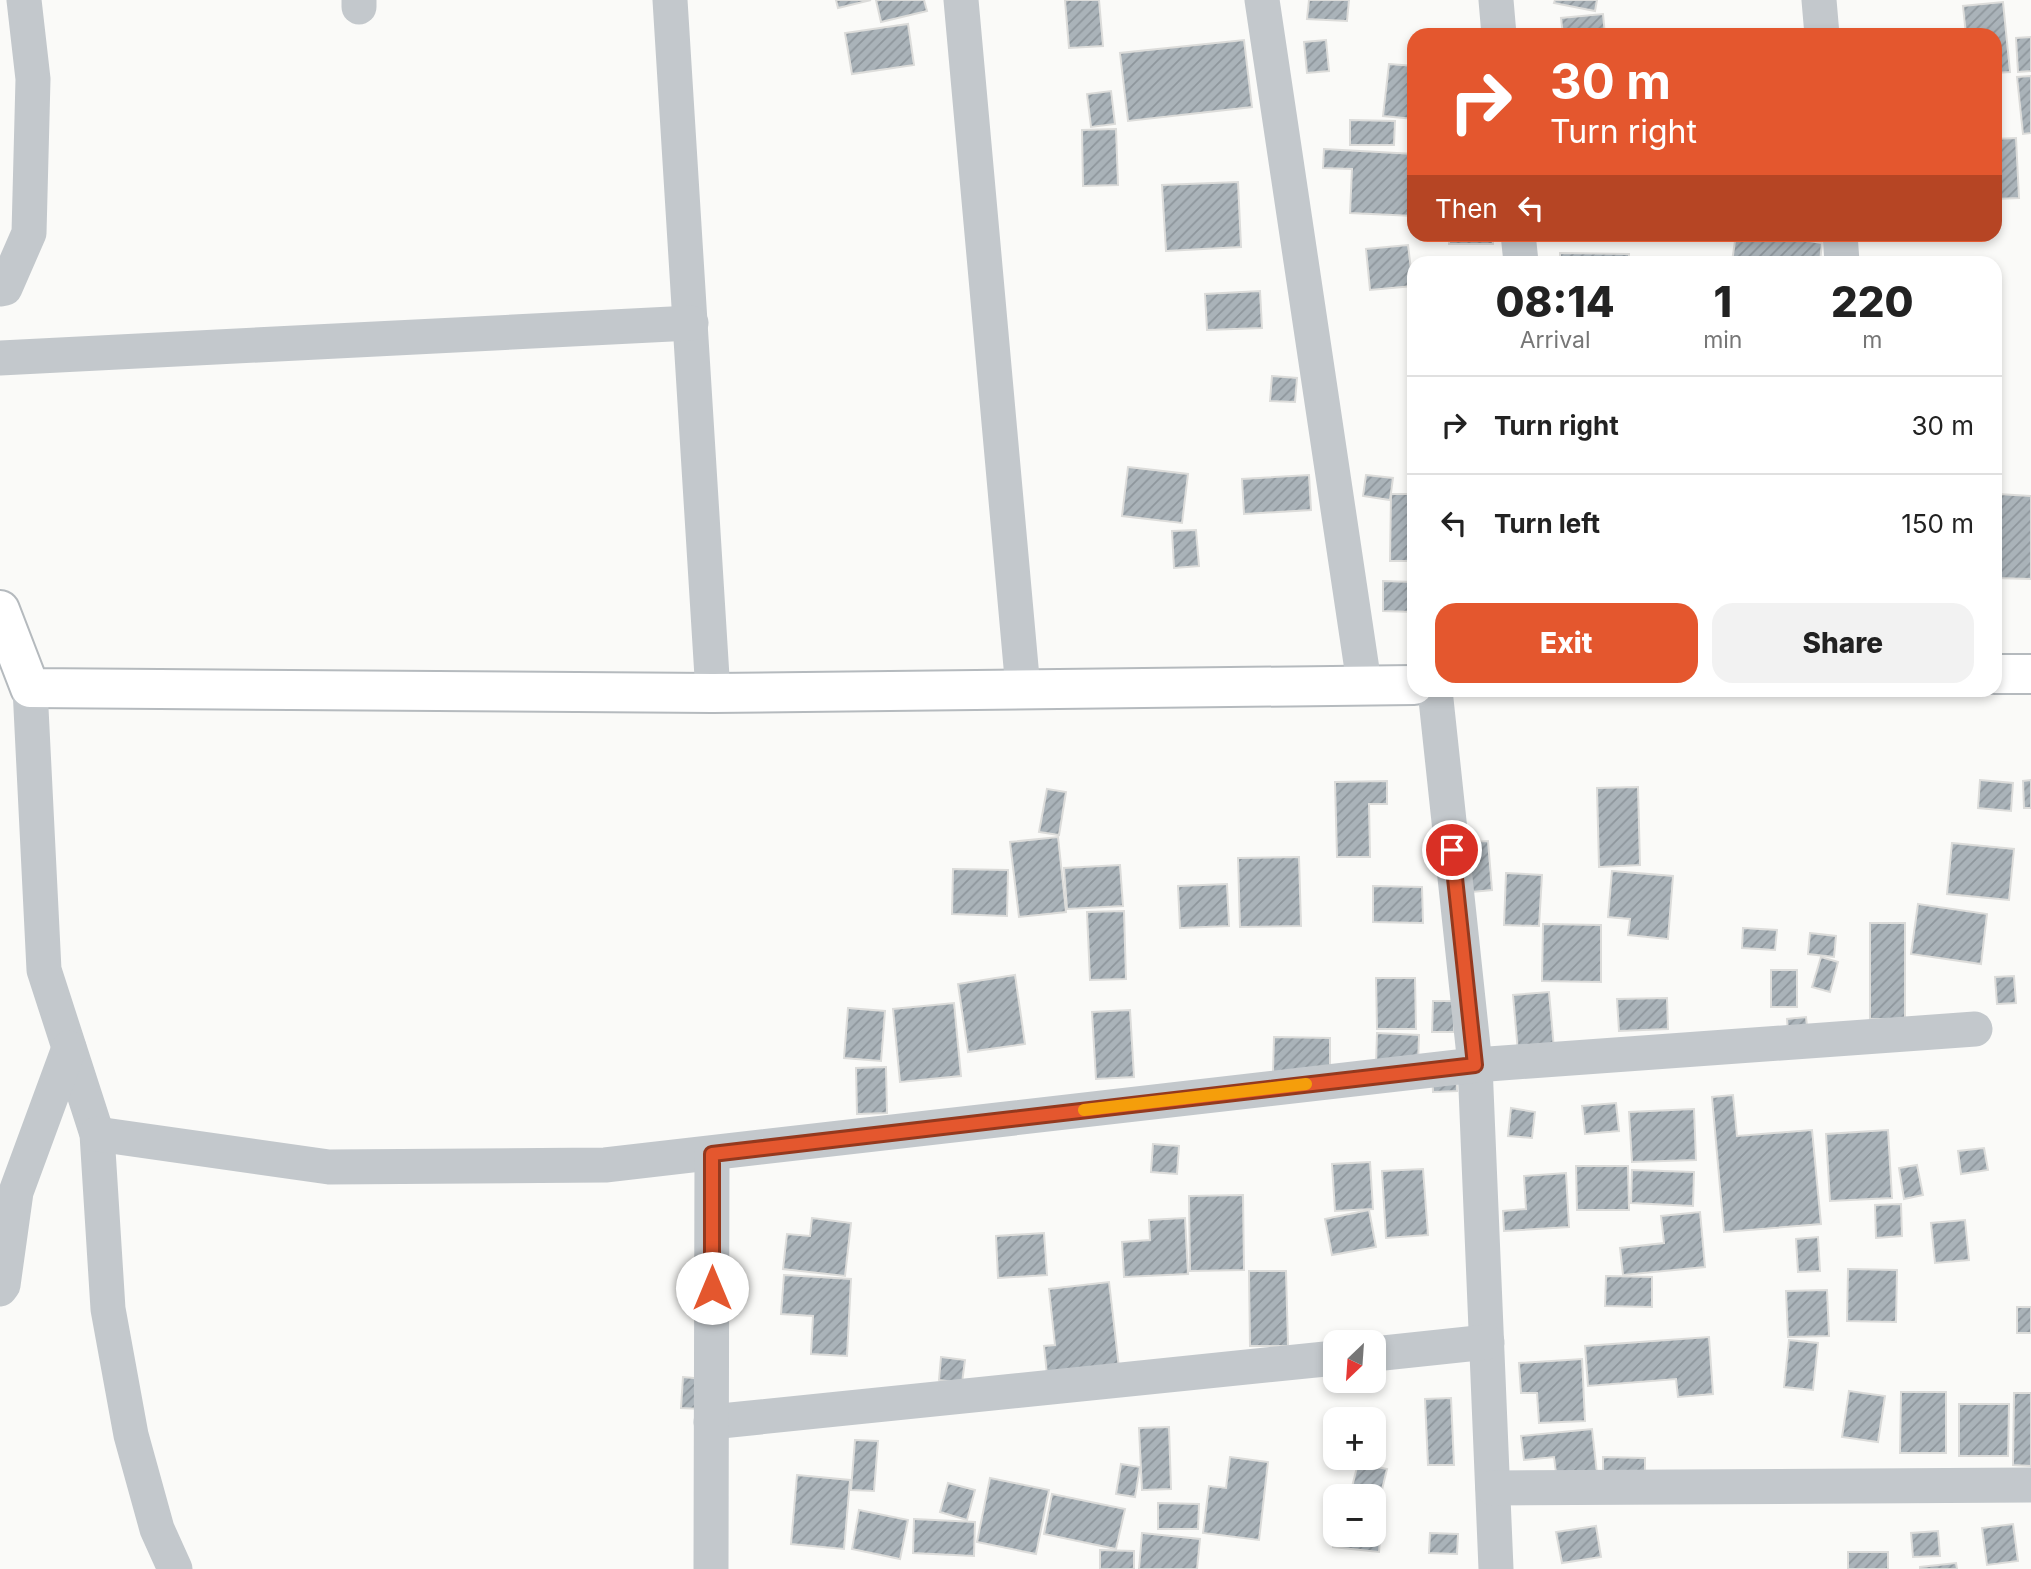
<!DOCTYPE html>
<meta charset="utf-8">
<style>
body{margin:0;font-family:Inter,sans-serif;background:#f2f2f2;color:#222;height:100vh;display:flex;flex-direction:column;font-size:26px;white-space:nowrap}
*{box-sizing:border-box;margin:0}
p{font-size:23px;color:#767676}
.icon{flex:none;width:38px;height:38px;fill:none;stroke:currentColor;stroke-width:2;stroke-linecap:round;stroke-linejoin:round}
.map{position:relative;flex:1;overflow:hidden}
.drawer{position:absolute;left:1407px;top:256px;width:595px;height:441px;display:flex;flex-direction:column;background:#fff;border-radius:21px;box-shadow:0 4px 10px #0003}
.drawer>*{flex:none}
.guide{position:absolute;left:1407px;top:28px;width:595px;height:214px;border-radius:21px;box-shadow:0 4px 10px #0003;background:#e4572e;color:#fff;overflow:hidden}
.needle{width:46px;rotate:205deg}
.tools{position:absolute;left:1323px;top:1330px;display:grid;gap:14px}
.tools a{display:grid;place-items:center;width:63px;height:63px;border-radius:14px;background:#fff;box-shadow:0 4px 10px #0003;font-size:35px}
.pin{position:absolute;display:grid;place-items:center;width:60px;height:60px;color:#fff;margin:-30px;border:4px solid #fff;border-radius:50%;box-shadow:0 2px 7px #0007}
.me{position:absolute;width:77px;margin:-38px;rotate:0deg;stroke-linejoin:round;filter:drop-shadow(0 0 5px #0008)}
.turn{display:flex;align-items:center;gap:24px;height:147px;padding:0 28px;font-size:32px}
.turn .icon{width:91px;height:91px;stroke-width:2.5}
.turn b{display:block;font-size:49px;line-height:60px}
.then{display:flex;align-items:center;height:66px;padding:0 28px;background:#0003;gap:14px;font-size:26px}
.eta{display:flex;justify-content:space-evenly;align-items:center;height:119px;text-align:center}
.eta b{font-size:42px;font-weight:800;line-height:49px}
.primary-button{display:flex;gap:14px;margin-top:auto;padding:14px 28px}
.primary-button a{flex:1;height:80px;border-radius:21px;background:#e4572e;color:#fff;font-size:28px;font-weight:800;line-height:80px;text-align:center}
.primary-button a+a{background:#f2f2f2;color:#222}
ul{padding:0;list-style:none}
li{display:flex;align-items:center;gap:21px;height:98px;padding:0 28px;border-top:2px solid #e0e0e0}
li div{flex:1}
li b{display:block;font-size:26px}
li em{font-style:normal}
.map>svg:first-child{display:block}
.building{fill:url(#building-hatch);stroke:#dcdcda;stroke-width:2}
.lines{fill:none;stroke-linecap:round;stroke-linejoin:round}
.major-casing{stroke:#b5babe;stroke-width:42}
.minor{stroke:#c3c8cc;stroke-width:35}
.major{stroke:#fff;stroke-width:38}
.route-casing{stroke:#94391e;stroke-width:18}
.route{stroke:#e4572e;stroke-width:12}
.slow{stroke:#f59e0b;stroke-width:12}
</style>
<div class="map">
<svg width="2031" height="1569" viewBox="0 0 2031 1569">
<defs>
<pattern id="building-hatch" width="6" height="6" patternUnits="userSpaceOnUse" patternTransform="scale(1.75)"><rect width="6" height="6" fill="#aab3b9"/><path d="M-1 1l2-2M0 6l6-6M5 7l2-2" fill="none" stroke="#8e969c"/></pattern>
</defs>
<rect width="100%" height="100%" fill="#fafaf8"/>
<g class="building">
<polygon points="836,0 871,0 838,8"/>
<polygon points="876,0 924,0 927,11 881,22"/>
<polygon points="1065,0 1099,0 1103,46 1069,48"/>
<polygon points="1309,0 1349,0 1347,21 1307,19"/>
<polygon points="1555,0 1597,0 1595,11 1554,3"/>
<polygon points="2003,2 2010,72 1995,73 1995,35 1966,35 1963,6"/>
<polygon points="1603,14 1605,35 1563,35 1561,18"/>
<polygon points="908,24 914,65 852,74 845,33"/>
<polygon points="2031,37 2031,71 2018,72 2016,38"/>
<polygon points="1244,40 1252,107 1128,121 1120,53"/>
<polygon points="1326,40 1329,71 1307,73 1304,42"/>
<polygon points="1389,64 1414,66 1414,119 1383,116"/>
<polygon points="2031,76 2031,133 2023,134 2017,77"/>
<polygon points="1111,91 1115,124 1091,127 1087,94"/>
<polygon points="1350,120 1395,121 1394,145 1350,145"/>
<polygon points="1116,129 1118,185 1083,186 1082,130"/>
<polygon points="2016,138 2019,198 1995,199 1995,139"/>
<polygon points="1324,149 1414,154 1414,216 1350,213 1352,169 1323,168"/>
<polygon points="1238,182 1241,247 1166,251 1162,185"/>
<rect x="1449" y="234" width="44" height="10"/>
<polygon points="1583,234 1623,234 1623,238 1583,239"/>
<polygon points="1736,234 1765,234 1822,243 1820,262 1732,262"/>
<polygon points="1408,245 1413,286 1370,290 1366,249"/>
<polygon points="1560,253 1629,254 1629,262 1560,262"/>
<polygon points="1260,291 1262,328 1207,330 1205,294"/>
<polygon points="1272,376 1297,378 1295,402 1270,401"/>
<polygon points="1128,467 1188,474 1182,523 1122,516"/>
<polygon points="1309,475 1311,510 1244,514 1242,479"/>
<polygon points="1366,475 1393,478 1390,500 1363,496"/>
<polygon points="1391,494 1414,494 1414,561 1390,561"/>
<polygon points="1998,494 2031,496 2031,579 1995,578"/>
<polygon points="1196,530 1199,566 1174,568 1172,531"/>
<polygon points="1383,581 1414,582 1414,612 1383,611"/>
<polygon points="1980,780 2013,783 2011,811 1978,808"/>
<polygon points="2031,780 2031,808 2024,808 2023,781"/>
<polygon points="1387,781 1387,804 1369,804 1370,857 1337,857 1335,782"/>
<polygon points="1638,787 1640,865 1599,867 1597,788"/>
<polygon points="1047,789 1066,792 1059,835 1039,832"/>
<polygon points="1058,837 1066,912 1019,917 1010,842"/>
<polygon points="1488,841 1492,890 1461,893 1457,843"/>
<polygon points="1952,843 2014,849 2009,900 1947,894"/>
<polygon points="1299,857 1301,926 1240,927 1238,858"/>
<polygon points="1120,865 1123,906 1067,909 1064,868"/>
<polygon points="953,869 1008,870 1007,916 952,914"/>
<polygon points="1612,871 1673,876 1668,939 1628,935 1630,919 1608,917"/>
<polygon points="1506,873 1542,875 1539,926 1504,925"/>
<polygon points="1227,884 1229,926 1180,928 1178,886"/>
<polygon points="1373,886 1422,887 1423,923 1373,922"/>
<polygon points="1918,904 1987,914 1981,964 1911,954"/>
<polygon points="1124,911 1126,979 1090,980 1087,912"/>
<rect x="1870" y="923" width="35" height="96"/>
<polygon points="1543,924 1601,925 1601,982 1542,981"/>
<polygon points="1743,928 1777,930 1775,950 1742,948"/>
<polygon points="1810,933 1836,936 1834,957 1808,954"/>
<polygon points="1821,957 1838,962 1830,992 1812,987"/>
<rect x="1771" y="970" width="26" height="37"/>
<polygon points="1015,975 1025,1044 968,1052 958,984"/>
<polygon points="2014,976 2016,1003 1997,1004 1995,977"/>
<polygon points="1376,978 1415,978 1416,1029 1377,1029"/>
<polygon points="1549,992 1554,1049 1518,1052 1513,995"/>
<polygon points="1667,998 1668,1029 1619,1031 1617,999"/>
<polygon points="1433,1001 1454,1001 1454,1032 1432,1032"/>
<polygon points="954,1003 961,1076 900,1082 893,1009"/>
<polygon points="848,1008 885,1011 881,1061 844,1058"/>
<polygon points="1130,1010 1134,1077 1096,1079 1092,1012"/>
<polygon points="1806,1017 1809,1044 1789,1046 1787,1019"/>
<polygon points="1377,1033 1419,1035 1418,1066 1376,1064"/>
<polygon points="1274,1037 1330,1038 1330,1074 1273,1073"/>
<polygon points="886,1067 887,1113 857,1114 856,1068"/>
<polygon points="1456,1067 1457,1091 1433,1092 1432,1069"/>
<polygon points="1733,1095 1737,1136 1812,1130 1821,1224 1724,1232 1712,1097"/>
<polygon points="1616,1103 1619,1131 1585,1134 1582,1106"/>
<polygon points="1511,1108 1535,1112 1532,1138 1508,1136"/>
<polygon points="1694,1109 1696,1160 1632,1162 1629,1112"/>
<polygon points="1888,1130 1892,1198 1830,1201 1826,1134"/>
<polygon points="1153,1144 1179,1146 1177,1174 1151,1172"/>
<polygon points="1984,1148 1988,1170 1961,1174 1958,1151"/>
<polygon points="1370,1162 1373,1209 1335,1211 1332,1164"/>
<polygon points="1917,1165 1923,1195 1904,1199 1899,1168"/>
<polygon points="1576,1166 1628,1166 1629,1210 1577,1210"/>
<polygon points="1423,1169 1428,1235 1386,1238 1382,1171"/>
<polygon points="1632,1170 1694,1172 1693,1206 1631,1203"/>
<polygon points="1566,1173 1569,1227 1504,1231 1503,1211 1526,1209 1524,1176"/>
<polygon points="1243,1195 1244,1270 1190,1271 1189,1196"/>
<polygon points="1901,1204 1902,1236 1876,1238 1875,1205"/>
<polygon points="1369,1210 1376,1247 1332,1255 1325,1219"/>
<polygon points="1700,1212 1705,1267 1623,1275 1620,1248 1664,1243 1661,1216"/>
<polygon points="812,1218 851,1223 845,1276 783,1269 787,1234 810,1236"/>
<polygon points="1185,1218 1188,1274 1124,1277 1122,1242 1150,1240 1149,1220"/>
<polygon points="1965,1220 1969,1260 1935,1263 1931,1223"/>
<polygon points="1044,1233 1047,1275 998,1278 996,1236"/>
<polygon points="1818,1237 1820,1271 1798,1272 1796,1239"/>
<polygon points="1848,1269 1897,1270 1896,1322 1847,1321"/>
<polygon points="1249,1271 1286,1271 1288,1346 1250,1346"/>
<polygon points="784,1275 851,1279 847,1356 811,1354 813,1316 781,1314"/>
<polygon points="1606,1276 1652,1277 1652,1307 1605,1306"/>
<polygon points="1109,1282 1121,1385 1049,1393 1044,1346 1055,1345 1049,1289"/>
<polygon points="1827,1290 1829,1336 1788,1337 1786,1291"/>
<rect x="2017" y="1307" width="14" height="26"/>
<polygon points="1709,1337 1713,1394 1678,1397 1676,1379 1588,1386 1585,1346"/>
<polygon points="1789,1340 1818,1343 1813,1390 1784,1387"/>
<polygon points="941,1357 965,1360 962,1383 939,1380"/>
<polygon points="1582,1359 1585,1421 1539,1423 1537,1393 1521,1393 1519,1363"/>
<polygon points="683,1377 704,1379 702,1409 681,1408"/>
<polygon points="1849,1391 1885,1396 1878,1442 1842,1437"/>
<polygon points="1901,1392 1946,1392 1946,1453 1900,1453"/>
<polygon points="2014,1393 2031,1393 2031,1466 2013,1465"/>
<polygon points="1451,1398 1454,1465 1428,1465 1425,1399"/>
<polygon points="1959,1404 2009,1404 2008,1456 1959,1456"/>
<polygon points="1169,1427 1171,1489 1142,1490 1139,1428"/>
<polygon points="1592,1429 1598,1483 1558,1488 1554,1457 1524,1460 1521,1436"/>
<polygon points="855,1440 878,1441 874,1491 851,1490"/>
<polygon points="1230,1457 1268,1462 1259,1540 1203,1533 1209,1486 1226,1488"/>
<polygon points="1603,1457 1645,1458 1645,1487 1603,1487"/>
<polygon points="1358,1463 1387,1469 1380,1498 1351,1491"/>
<polygon points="1121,1464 1140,1467 1135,1497 1116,1494"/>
<polygon points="797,1475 850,1480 844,1549 791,1544"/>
<polygon points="990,1478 1049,1490 1036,1554 977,1542"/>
<polygon points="948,1483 975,1490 967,1520 940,1512"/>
<polygon points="1052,1494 1125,1509 1116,1549 1044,1534"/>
<polygon points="1158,1503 1199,1504 1198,1529 1158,1529"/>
<polygon points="1374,1507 1383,1508 1379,1552 1333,1547 1335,1518 1335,1535 1374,1535"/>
<polygon points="859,1510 908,1520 900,1559 852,1549"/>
<polygon points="914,1519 975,1522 974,1556 913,1553"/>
<polygon points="2013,1524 2018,1561 1987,1565 1982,1528"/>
<polygon points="1596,1526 1601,1557 1562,1563 1556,1532"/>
<polygon points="1938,1531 1940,1556 1913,1557 1911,1533"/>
<polygon points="1142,1533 1200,1539 1197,1569 1139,1569"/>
<polygon points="1430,1533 1458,1534 1457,1554 1429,1553"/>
<polygon points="1100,1550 1134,1551 1134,1569 1100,1569"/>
<rect x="1848" y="1552" width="40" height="17"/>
<polygon points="1956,1563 1957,1569 1920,1569 1920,1567"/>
</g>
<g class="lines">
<defs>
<g id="major">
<polyline points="0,610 30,688 713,693 1414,685"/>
<polyline points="1995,674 2031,674"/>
</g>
</defs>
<use href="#major" class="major-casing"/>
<g class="minor">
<polyline points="359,0 359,7"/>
<polyline points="670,0 713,693"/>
<polyline points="961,0 1023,689"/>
<polyline points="1262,0 1364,683"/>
<polyline points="1496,0 1499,35"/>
<polyline points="1819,0 1822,35"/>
<polyline points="1518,234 1521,262"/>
<polyline points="1840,234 1842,262"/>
<polyline points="0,289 5,288 29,233 33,79 24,0"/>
<polyline points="0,358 691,323"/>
<polyline points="30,688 44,970 97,1134 108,1309 131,1435 157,1529 175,1569"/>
<polyline points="1435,690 1475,1065 1496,1569"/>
<polyline points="97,1134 329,1167 605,1165 1475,1065 1975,1029"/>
<polyline points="0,1289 3,1285 16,1192 69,1048"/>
<polyline points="1374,1354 1487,1342"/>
<polyline points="711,1422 1335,1358"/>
<polyline points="1493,1488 2031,1485"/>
<polyline points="711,1569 712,1154"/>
</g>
<use href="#major" class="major"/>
</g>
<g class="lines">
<defs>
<polyline id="route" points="712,1288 712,1154 1475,1065 1452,850"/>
</defs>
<use href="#route" class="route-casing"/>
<use href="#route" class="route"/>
<polyline class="slow" points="1084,1110 1306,1084"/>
</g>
</svg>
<div class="tools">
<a><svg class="needle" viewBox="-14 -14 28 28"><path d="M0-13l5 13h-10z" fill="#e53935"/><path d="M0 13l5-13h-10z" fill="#767676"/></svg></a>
<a>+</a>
<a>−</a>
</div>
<div class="pin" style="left:1452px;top:850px;background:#d93025"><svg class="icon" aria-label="arrive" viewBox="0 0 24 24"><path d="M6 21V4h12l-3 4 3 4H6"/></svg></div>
<svg class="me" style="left:712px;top:1288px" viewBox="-20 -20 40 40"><circle r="19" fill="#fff"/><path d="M0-13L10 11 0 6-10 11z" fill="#e4572e"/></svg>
<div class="guide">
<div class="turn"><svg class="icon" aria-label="right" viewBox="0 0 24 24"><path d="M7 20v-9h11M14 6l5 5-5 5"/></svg><div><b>30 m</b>Turn right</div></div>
<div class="then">Then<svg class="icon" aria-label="left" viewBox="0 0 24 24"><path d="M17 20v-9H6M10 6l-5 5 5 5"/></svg></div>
</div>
<section class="drawer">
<div class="eta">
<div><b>08:14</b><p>Arrival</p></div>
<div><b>1</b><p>min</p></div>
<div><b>220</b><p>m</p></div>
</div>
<ul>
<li><svg class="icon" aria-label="right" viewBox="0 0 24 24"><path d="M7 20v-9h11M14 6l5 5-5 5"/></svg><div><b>Turn right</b></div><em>30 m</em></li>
<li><svg class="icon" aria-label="left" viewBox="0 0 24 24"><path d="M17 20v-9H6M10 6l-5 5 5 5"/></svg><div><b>Turn left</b></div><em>150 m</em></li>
</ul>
<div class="primary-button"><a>Exit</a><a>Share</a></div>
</section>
</div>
